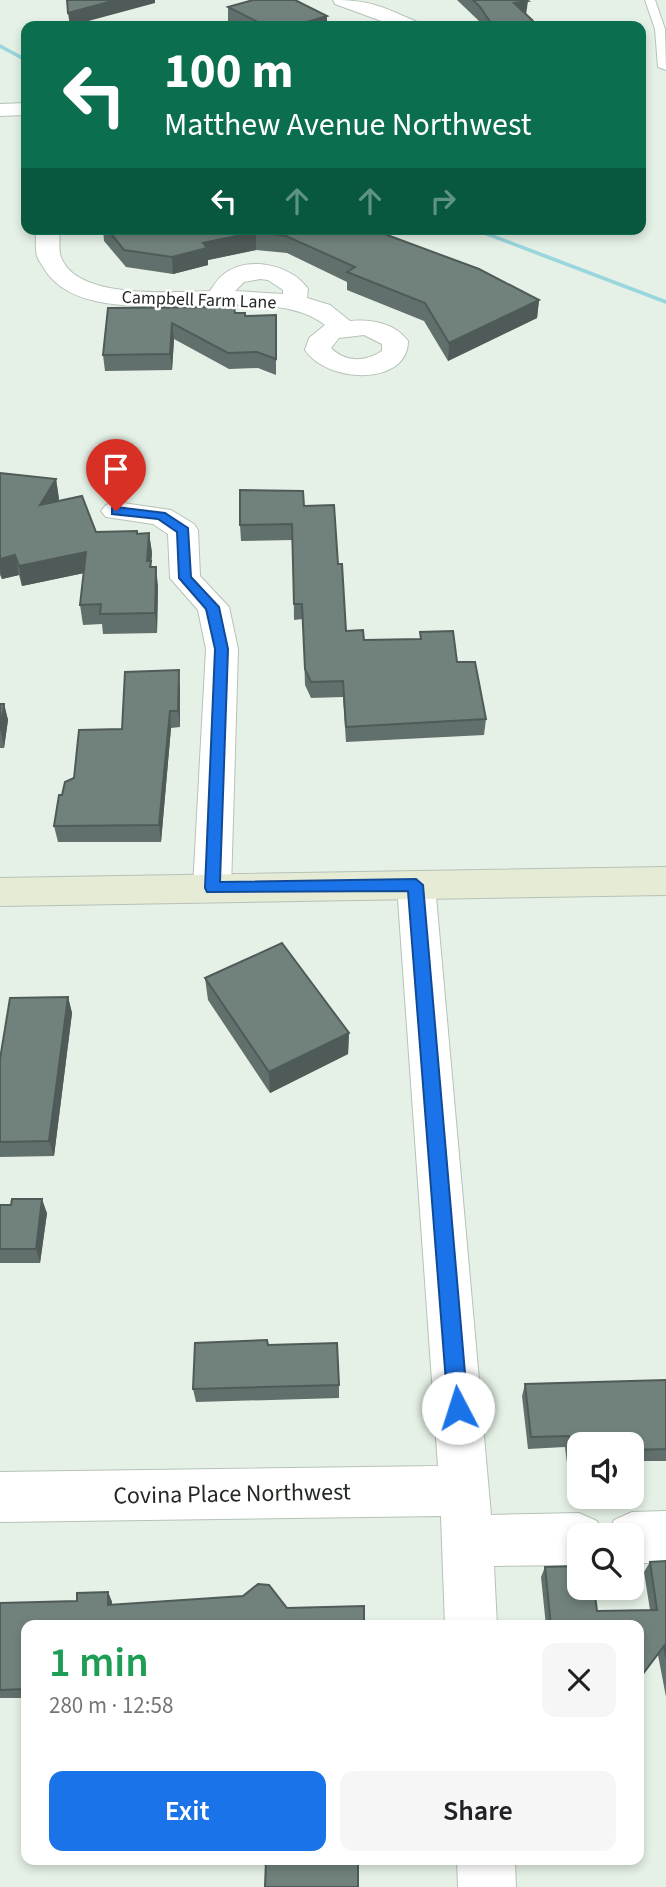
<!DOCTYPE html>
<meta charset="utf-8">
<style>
body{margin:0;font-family:"Source Sans 3",sans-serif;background:#f6f6f6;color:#202124;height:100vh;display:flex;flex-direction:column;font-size:26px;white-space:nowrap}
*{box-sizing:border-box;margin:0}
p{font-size:23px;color:#757577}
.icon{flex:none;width:38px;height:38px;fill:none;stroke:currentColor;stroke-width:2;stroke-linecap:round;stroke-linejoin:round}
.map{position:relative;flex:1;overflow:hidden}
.side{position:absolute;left:21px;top:1620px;width:623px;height:245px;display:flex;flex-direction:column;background:#fff;border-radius:14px;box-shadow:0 4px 10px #0003}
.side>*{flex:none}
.top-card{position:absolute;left:21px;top:21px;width:625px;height:214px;border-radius:14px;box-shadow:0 4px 10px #0003;background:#0b6e4f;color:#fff;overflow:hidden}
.tools{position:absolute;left:567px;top:1432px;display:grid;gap:14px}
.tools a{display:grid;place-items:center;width:77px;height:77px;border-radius:14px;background:#fff;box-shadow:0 4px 10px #0003;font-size:35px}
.pin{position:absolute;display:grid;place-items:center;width:60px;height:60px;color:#fff;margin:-72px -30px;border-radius:50% 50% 50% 0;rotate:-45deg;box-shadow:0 0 7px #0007}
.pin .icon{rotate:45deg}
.me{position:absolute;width:77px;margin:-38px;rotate:355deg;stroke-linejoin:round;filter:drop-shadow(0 0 5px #0008)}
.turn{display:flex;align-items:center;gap:24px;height:147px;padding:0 28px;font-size:32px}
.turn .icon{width:91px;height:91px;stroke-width:2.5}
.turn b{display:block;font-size:49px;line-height:60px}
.lanes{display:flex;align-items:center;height:66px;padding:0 28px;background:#0003;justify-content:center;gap:35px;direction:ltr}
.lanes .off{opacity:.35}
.round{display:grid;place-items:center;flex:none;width:74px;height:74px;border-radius:14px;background:#f6f6f6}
.head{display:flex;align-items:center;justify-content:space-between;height:119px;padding:0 28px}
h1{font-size:42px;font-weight:600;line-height:52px;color:#1e9e55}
.action{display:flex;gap:14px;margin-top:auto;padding:14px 28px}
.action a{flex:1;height:80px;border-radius:14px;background:#1a73e8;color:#fff;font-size:28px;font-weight:600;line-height:80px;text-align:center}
.action a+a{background:#f6f6f6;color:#202124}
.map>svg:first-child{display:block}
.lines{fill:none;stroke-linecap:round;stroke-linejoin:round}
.stream{fill:#99d6dd;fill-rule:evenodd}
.lane-casing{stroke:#b6c2b7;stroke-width:2}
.street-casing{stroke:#b6c2b7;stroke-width:2}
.secondary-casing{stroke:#b6c2b7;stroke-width:2}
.lane{fill:#fff;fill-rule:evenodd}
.street{fill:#fff;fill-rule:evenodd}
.secondary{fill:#e6ebd6;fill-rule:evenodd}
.wall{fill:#61706c}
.shaded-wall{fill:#4f5b58}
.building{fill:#71827d;stroke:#4f5b58;stroke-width:2}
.route{fill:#1a73e8;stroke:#114b97;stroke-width:2}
.labels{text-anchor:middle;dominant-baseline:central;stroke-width:5;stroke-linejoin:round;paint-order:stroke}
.far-street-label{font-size:18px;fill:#242924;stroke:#fff}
.near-street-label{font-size:24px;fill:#242924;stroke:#fff}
</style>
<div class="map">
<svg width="666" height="1887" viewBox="0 0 666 1887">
<rect width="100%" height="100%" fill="#e5f1e6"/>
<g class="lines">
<g class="stream">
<polygon points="0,44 26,58 26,62 0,48"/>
<polygon points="469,229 479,229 666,300 666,304"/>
</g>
<defs>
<polygon id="lane" points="645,0 655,0 665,29 666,70 658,67 655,29"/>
<g id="street">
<path d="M333,0C371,0 383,7 417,22L420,26H395L335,4Z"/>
<polygon points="26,103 26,115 0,116 0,104"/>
<path d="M36,229H60C60,237 58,249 61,257C76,300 173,292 210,291C214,285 218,278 224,274C248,255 292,265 308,289L307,298L330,305L350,321C371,319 395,323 408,341C408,386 328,384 305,350L309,338L325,325C264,275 91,342 45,270C43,266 38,260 37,256C35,248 36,237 36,229ZM260,279L268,280L283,290V294L235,291L244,282ZM364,335L382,344V351C365,362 346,363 331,348L339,338Z"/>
<polygon points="116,502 171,510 194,524 198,530 200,576 229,607 238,649 231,888 225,898 212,902 199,898 193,888 206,649 198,610 170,578 168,534 153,524 106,517 101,511 106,505"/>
<polygon points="416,871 429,875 435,885 491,1515 579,1513 597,1521 603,1535 579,1535 579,1565 494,1566 497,1626 445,1626 441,1516 0,1522 0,1472 438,1466 397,885 403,875"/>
<polygon points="666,1511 666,1563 632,1563 632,1535 608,1535 614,1520 632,1512"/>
<polygon points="457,1860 515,1860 516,1887 458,1887"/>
</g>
<polygon id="secondary" points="666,867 666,895 0,906 0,878"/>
</defs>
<use href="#lane" class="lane-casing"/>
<use href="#street" class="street-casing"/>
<use href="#secondary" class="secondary-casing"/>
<use href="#lane" class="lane"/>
<use href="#street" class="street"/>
<use href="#secondary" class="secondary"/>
</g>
<g class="wall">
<polygon points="457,0 526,0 526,14 537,26 483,26 479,21"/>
<polygon points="228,7 327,26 239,26 228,21"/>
<polygon points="103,229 371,229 539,300 537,318 448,361 424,321 347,290 347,282 287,253 256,250 208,260 208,265 173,274 126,267 104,241"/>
<polygon points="108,308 235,313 245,316 276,331 276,375 258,368 229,369 174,339 172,370 105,371 103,355"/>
<polygon points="0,473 56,479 59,499 58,501 96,532 149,533 152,553 151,567 158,586 157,633 103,634 102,624 83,625 80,605 84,573 22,586 19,575 2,579 0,575"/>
<polygon points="304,506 338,564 346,631 364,640 420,639 420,632 457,662 486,719 484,735 346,742 343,697 311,698 305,685 303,619 294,620 293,540 241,541 240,525"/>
<polygon points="180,687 180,727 171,728 161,842 58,842 54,826 62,795 74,778 122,729"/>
<polygon points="0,704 4,704 8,720 4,748 0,748"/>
<polygon points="205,978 349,1033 348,1054 270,1093 208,1000"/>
<polygon points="68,997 72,1013 54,1156 0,1157 0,1059"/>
<polygon points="0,1205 47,1213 40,1263 0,1263"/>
<polygon points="268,1345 339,1385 339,1398 196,1402 193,1389"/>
<polygon points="666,1380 666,1461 632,1461 632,1444 579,1444 579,1463 567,1463 565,1447 528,1449 522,1396 525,1384"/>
<polygon points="666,1561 666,1697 658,1655 639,1680 639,1626 546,1626 541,1577 545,1567 597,1611 650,1610 644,1572 650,1562"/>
<polygon points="108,1592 112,1602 112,1605 287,1608 26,1626 26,1698 0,1698 0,1603 77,1601"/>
<polygon points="77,1860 153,1860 153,1864 81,1865"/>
</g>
<g class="shaded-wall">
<polygon points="116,0 155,0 155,3 70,26 68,13"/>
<polygon points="528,1 526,15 514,3"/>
<polygon points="327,16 327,26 293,26"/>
<polygon points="256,232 256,250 208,260 208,265 173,274 172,257 203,243"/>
<polygon points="539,300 537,318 448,361 449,343"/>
<polygon points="172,323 174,339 172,370 170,354"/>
<polygon points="56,479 59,499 43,524 40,505"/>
<polygon points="149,533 152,553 151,563 153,580 147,561"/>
<polygon points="86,552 89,572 22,586 19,566"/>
<polygon points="15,555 19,575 2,579 0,570 0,559"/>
<polygon points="156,567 158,586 157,633 155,613"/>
<polygon points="179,670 180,687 180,727 178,711"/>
<polygon points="4,704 8,720 4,748 1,731"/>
<polygon points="170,711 171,728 161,842 159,825"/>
<polygon points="68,997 72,1013 54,1156 49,1141"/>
<polygon points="349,1033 348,1054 270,1093 269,1072"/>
<polygon points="42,1199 47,1213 40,1263 36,1249"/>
<polygon points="108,1592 112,1602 112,1615 108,1605"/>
</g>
<g class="building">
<polygon points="67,0 116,0 68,13"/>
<polygon points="253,0 295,0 327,16 293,26 266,26 228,7"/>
<polygon points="473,0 526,0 528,1 514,3 532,20 537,26 493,26 480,7"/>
<polygon points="107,229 371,229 479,269 539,300 449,343 425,303 347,272 355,267 286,236 256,232 203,243 207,248 172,257 124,250"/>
<polygon points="234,307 235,313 245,313 245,316 276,315 276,359 257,352 228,353 172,323 170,354 103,355 108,308"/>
<polygon points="0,473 56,479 40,505 82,496 96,532 137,531 137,534 149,533 147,561 151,561 150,567 156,567 155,613 100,614 101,604 80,605 86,552 19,566 15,555 0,559"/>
<polygon points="240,490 303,491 304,506 334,505 338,564 342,564 346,631 363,630 364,640 421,639 420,632 453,631 457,662 475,662 486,719 346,727 343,681 311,682 305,669 302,604 294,604 292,524 240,525"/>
<polygon points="179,670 178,711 170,711 159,825 54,826 59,795 62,795 65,782 74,778 79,730 122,729 125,672"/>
<polygon points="0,704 4,704 0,731"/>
<polygon points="282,943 349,1033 269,1072 205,978"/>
<polygon points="68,997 49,1141 0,1142 0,1059 10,998"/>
<polygon points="12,1199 42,1199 36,1249 0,1249 0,1205 11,1205"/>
<polygon points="267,1340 268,1345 337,1343 339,1385 193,1389 195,1343"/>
<polygon points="666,1380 666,1449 632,1450 632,1444 579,1444 579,1451 571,1451 569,1436 531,1437 525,1384"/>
<polygon points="666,1561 666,1657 664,1646 639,1679 639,1626 551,1626 545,1567 579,1566 579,1587 594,1587 597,1611 657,1610 650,1562"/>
<polygon points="258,1584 269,1585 287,1608 364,1606 364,1626 26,1626 26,1689 0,1690 0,1603 77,1601 77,1593 108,1592 108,1605 243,1596"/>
<polygon points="266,1860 358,1860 358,1887 265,1887"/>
</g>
<polygon class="route" points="116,507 165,513 188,528 191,577 219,607 228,649 220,882 416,879 423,885 468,1408 465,1415 458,1418 451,1415 448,1408 408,891 207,892 205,888 215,649 206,609 179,578 177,532 158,519 112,514 112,508"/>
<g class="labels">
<g class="far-street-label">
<text transform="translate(199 300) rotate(2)">Campbell Farm Lane</text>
</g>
<g class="near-street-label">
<text transform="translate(232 1494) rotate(-1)">Covina Place Northwest</text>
</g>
</g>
</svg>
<div class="tools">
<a><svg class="icon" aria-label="sound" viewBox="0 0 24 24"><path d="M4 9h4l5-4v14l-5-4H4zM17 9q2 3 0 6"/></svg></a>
<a><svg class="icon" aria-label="search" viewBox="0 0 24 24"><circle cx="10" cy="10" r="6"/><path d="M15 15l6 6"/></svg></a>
</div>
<div class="pin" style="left:116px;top:511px;background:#d93025"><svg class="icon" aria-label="arrive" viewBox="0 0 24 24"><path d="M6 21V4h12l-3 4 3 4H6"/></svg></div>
<svg class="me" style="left:458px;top:1408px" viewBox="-20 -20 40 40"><circle r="19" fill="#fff"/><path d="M0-13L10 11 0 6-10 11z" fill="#1a73e8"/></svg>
<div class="top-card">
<div class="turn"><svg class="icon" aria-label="left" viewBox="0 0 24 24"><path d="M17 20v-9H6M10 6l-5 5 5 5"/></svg><div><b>100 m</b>Matthew Avenue Northwest</div></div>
<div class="lanes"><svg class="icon" aria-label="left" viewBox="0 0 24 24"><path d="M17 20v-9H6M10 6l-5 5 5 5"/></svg><svg class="icon off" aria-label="ahead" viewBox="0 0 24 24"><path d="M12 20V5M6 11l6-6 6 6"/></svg><svg class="icon off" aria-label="ahead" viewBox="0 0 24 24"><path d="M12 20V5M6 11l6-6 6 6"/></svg><svg class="icon off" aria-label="right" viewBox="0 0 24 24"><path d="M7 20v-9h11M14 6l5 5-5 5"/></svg></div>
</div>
<section class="side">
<div class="head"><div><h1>1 min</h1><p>280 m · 12:58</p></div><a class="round"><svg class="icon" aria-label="close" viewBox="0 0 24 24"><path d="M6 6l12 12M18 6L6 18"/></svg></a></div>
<div class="action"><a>Exit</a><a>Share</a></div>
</section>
</div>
